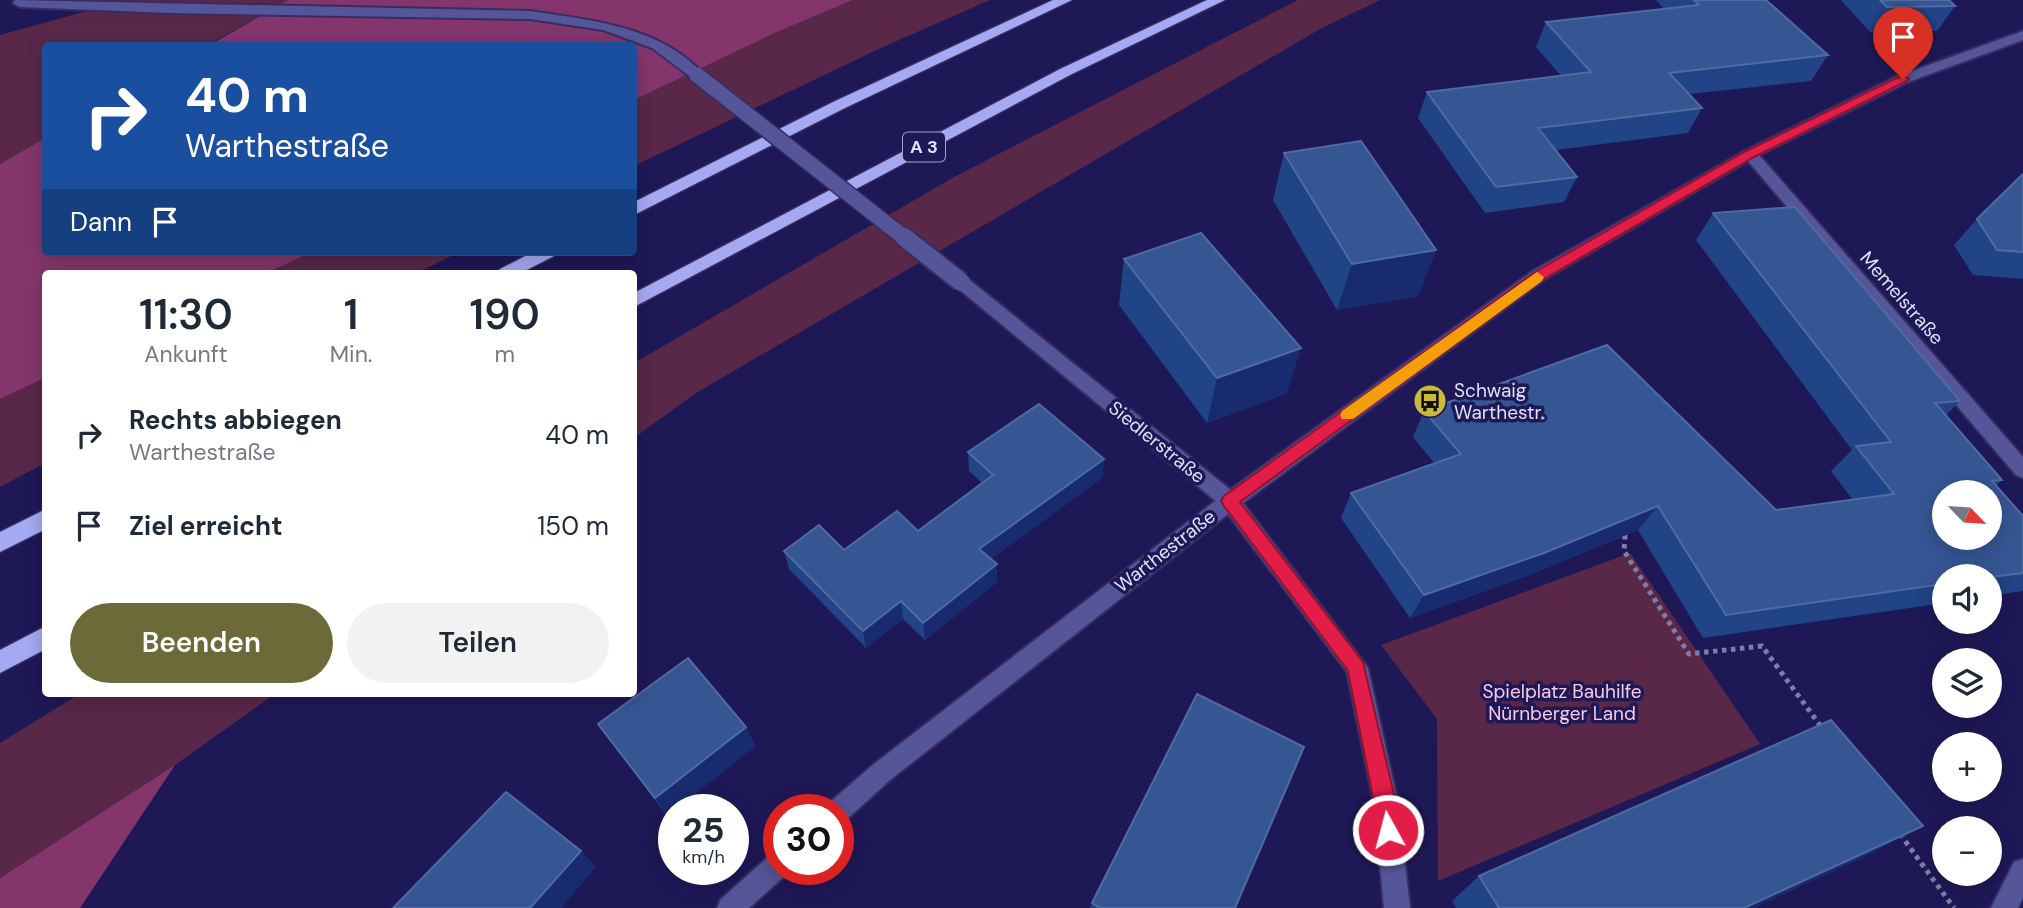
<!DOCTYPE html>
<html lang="de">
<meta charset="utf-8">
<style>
body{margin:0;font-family:"DM Sans",sans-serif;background:#f2f2f3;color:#1f2937;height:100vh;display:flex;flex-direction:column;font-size:26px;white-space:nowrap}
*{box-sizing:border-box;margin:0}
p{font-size:23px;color:#747a83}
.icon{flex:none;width:38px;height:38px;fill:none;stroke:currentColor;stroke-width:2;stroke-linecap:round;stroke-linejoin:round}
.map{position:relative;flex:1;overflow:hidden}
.details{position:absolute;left:42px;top:270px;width:595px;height:427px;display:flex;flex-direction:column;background:#fff;border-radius:7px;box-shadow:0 4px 18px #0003}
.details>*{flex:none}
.guide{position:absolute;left:42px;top:42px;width:595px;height:214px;border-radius:7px;box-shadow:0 4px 18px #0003;background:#1a4fa0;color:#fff;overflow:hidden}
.needle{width:46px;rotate:115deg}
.controls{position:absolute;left:1932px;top:480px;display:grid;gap:14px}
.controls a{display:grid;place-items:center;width:70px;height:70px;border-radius:50%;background:#fff;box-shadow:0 4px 18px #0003;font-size:35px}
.speed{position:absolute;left:658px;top:794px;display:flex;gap:14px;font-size:35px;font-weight:700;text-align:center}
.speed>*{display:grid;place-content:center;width:91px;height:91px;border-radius:50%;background:#fff;box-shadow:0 4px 18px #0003;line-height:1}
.speed small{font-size:18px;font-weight:400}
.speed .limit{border:10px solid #d22;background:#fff;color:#111}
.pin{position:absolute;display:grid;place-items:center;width:60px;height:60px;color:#fff;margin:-72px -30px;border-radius:50% 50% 50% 0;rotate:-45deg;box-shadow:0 0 7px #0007}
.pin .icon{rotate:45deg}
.me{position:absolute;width:77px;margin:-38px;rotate:353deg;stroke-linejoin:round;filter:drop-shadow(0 0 5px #0008)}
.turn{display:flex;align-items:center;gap:24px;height:147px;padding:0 28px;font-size:32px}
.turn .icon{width:91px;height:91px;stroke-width:2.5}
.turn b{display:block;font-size:49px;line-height:60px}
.then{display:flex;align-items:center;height:66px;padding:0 28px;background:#0003;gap:14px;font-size:26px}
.eta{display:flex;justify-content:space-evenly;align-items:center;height:119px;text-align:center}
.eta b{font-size:42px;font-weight:600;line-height:49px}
.cta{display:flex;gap:14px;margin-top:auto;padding:14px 28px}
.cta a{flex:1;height:80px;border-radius:42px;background:#6c6a38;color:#fff;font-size:28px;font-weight:600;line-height:80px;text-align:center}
.cta a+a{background:#f2f2f3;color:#1f2937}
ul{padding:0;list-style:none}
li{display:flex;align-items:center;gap:21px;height:91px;padding:0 28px}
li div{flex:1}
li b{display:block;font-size:26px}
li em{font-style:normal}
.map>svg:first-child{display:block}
.green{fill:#592849}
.forest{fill:#84366c}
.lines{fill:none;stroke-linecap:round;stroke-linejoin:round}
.service-casing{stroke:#372d60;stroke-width:4}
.minor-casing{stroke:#372d60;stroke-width:4}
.motorway-casing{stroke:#372d60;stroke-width:3}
.path-far1{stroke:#7f7ca8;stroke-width:4.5;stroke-dasharray:3.5 3.5;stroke-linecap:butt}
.path{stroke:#7f7ca8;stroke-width:5;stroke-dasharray:4.5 4.5;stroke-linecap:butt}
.service{fill:#559;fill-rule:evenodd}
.minor{fill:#559;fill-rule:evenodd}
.motorway{fill:#a5a9f3;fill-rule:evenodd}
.service-bridge-far1-casing{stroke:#372d60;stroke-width:18;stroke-linecap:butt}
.service-bridge-casing{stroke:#372d60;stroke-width:22;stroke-linecap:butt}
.service-bridge-far1{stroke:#559;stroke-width:15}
.service-bridge{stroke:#559;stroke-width:18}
.wall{fill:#214487}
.shaded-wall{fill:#182b6e}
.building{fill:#365593;stroke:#506aa3;stroke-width:2;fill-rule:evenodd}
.route{fill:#e11d48;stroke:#92132f;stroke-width:2}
.slow{fill:#f59e0b}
.labels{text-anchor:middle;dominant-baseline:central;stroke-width:7;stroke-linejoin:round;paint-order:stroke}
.shield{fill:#1f1857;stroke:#a5a4c8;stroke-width:2}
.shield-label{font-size:18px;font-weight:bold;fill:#dee0f8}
.street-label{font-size:19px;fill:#dee0f8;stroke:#1f1857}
.poi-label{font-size:19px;fill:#dee0f8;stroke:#1f1857;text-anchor:start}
.park-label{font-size:19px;fill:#f6c9e4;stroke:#1f1857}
</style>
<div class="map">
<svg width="2023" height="908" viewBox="0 0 2023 908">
<rect width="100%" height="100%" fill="#1f1857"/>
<g class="green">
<polygon points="108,0 288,0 208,45 46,46 45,138 0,164 0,35 87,11"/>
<polygon points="853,0 990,0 883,47 634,166 634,100 777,32"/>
<polygon points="1298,0 1380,0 1320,29 696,393 634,438 634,363 954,177"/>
<polygon points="312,252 459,252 417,273 267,273"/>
<polygon points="45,378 45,463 0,487 0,399"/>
<polygon points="1630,553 1760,744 1438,881 1437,719 1381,645"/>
<polygon points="81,693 276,693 175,765 0,878 0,743"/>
</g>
<g class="forest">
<polygon points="288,0 853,0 777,32 634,100 634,46 208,46"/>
<polygon points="45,138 46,252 312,252 267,273 46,273 45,378 0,399 0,164"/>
<polygon points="175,765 80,908 0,908 0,878"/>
</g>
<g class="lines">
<defs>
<g id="service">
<path d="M15,0L530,11C590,20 661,26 704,75L702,78H692L652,48L603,30L530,19L169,13L20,7L13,3Z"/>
<polygon points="961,276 967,278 1237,495 1240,501 1237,507 1230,509 1223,507 955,286 953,282 955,278"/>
</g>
<g id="minor">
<polygon points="2023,31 2023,40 1908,82 1759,155 2023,457 2023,478 2016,475 1748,161 1545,279 1243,503 1368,668 1398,803 1410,908 1384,908 1374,803 1347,672 1228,514 890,780 847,819 838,823 838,810 826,810 829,803 874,764 1223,495 1533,271 1745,151 1898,76"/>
<polygon points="779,852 779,870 789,870 788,873 749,908 717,908 721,899 770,855"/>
<polygon points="2023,859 2023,897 2018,908 1991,908 2014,862"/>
</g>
<g id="motorway">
<polygon points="1053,0 1072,0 845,108 634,215 634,202 833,102"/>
<polygon points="1207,0 1225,0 1070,75 634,307 634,293 1060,69"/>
<polygon points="533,252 557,252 554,256 521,273 497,273 500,269"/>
<polygon points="46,509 46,529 0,552 0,532"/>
<polygon points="46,626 46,649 0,673 0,650"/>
</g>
</defs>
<use href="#service" class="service-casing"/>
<use href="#minor" class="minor-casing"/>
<use href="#motorway" class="motorway-casing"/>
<polyline class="path-far1" points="1625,537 1625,531"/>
<g class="path">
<polyline points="1625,535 1624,551 1689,654 1762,646 1822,728"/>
<polyline points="1900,834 1954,908"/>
</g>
<use href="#service" class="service"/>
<use href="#minor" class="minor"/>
<use href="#motorway" class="motorway"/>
<defs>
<polyline id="service-bridge-far1" points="697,75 906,239"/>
<polyline id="service-bridge" points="904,237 961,282"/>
</defs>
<use href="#service-bridge-far1" class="service-bridge-far1-casing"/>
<use href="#service-bridge" class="service-bridge-casing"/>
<use href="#service-bridge-far1" class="service-bridge-far1"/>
<use href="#service-bridge" class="service-bridge"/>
</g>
<g class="wall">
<polygon points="1656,0 1766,0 1828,55 1811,81 1689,94 1702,108 1688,133 1556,150 1577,177 1564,202 1485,213 1418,118 1427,92 1561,76 1536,47 1546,22 1664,9"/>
<polygon points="1841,0 1949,0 1955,6 1937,31 1870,32"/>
<polygon points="1284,153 1436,250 1418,296 1337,310 1273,200"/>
<polygon points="2023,174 2023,279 1973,275 1954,245 1977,219"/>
<polygon points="1713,213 1960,401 1946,415 2002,480 1996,485 2023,516 2023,591 1990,596 1990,576 1944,576 1944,603 1703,638 1638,530 1527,576 1410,618 1341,518 1351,493 1435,464 1413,437 1424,411 1776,510 1853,500 1831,471 1852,450 1696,240"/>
<polygon points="1124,259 1287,393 1207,423 1119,305"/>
<polygon points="968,452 1104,459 1102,478 991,559 997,564 997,582 925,640 903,619 866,648 789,569 784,551 844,550 918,531 982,483 969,471"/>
<polygon points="598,724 746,727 755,746 667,816"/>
<polygon points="1872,853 1753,908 1456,908 1452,901 1479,876"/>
<polygon points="1092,903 1235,908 1090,908"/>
</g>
<g class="shaded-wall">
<polygon points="1436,250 1418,296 1337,310 1352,264"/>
<polygon points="1301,348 1287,393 1207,423 1217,378"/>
<polygon points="1104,459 1102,478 980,567 979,549"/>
<polygon points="1658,506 1638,530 1527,576 1410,618 1424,595"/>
<polygon points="997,564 997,582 925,640 923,623"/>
<polygon points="901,601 903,619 866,648 863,631"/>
<polygon points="746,727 755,746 667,816 655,798"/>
<polygon points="1923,826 1872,853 1753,908 1744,908"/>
<polygon points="581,851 596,867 561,908 530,908"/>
</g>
<g class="building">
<polygon points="1694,0 1766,0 1828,55 1669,73 1702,108 1538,128 1577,177 1496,187 1427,92 1591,72 1546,22 1699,5"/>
<polygon points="1880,0 1949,0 1955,6 1887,7"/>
<polygon points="1361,141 1436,250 1352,264 1284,153"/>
<polygon points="2023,174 2023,252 1997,250 1977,219"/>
<path d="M1795,207L1960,401L1935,403L2002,480L1992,481L2023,516V573L1990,577V576H1944V584L1726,615L1658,506L1544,553L1424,595L1351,493L1461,454L1424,411L1607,345L1776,510L1894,494L1856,446L1891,442L1713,213ZM1944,492H1990V537H1944Z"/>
<polygon points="1201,233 1301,348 1217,378 1124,259"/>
<polygon points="1039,404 1104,459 979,549 997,564 923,623 901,601 863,631 784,551 819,525 844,550 897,511 918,531 993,475 968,452"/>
<polygon points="688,658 746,727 655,798 598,724"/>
<polygon points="1197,694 1304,747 1235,908 1100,908 1092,903"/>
<polygon points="1831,720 1923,826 1744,908 1499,908 1479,876"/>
<polygon points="506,792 581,851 530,908 393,908"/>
</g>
<polygon class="route" points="1903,75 1909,79 1907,81 1754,157 1544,279 1240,502 1363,662 1396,803 1399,830 1396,837 1388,840 1381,837 1348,671 1224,506 1221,501 1224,496 1535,272 1746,151"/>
<polygon class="slow" points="1537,272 1544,277 1542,281 1353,419 1342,419 1340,415 1342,411"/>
<defs>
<symbol id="bus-disc" viewBox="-11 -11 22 22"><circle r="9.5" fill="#cbba39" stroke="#1f1857"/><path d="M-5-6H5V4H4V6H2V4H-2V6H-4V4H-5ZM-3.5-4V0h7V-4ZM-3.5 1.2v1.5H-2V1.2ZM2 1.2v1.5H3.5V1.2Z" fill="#111"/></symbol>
</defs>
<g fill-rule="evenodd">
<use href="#bus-disc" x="1411" y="382" width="38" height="38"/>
</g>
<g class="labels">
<rect class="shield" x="903" y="132.5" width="42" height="29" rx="5"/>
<g class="shield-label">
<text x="924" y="147">A 3</text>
</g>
<g class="street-label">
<text transform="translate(1902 298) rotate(49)">Memelstraße</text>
<text transform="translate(1157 442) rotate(39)">Siedlerstraße</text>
<text transform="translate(1165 551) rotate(-38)">Warthestraße</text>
</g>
<g class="poi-label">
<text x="1454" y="390">Schwaig<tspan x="1454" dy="22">Warthestr.</tspan></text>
</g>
<g class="park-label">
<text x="1562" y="691">Spielplatz Bauhilfe<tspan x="1562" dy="22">Nürnberger Land</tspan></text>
</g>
</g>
</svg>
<div class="controls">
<a><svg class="needle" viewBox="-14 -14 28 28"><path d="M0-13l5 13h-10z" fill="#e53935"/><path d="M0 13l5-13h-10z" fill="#747a83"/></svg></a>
<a><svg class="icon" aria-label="sound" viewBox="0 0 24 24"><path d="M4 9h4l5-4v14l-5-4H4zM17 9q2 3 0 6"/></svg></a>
<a><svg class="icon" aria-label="layers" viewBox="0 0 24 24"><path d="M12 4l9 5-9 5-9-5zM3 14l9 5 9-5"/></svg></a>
<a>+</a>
<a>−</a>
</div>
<div class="speed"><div>25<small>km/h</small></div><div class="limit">30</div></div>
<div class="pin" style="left:1903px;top:79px;background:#d93025"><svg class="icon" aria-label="arrive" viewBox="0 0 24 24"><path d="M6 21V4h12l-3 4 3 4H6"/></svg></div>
<svg class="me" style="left:1388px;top:830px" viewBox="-20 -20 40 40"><circle r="17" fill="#e11d48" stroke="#fff" stroke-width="3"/><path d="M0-11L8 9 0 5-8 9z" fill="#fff"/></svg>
<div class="guide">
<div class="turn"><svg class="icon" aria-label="right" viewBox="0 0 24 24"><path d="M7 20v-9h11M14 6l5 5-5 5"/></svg><div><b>40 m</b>Warthestraße</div></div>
<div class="then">Dann<svg class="icon" aria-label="arrive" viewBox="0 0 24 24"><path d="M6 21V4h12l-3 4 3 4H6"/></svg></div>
</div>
<section class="details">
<div class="eta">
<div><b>11:30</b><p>Ankunft</p></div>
<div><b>1</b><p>Min.</p></div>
<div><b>190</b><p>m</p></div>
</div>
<ul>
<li><svg class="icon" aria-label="right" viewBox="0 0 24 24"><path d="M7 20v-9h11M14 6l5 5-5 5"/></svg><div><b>Rechts abbiegen</b><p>Warthestraße</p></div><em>40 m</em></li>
<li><svg class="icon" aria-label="arrive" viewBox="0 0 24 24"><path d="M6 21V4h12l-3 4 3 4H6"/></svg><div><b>Ziel erreicht</b></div><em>150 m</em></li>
</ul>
<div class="cta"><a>Beenden</a><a>Teilen</a></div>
</section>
</div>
